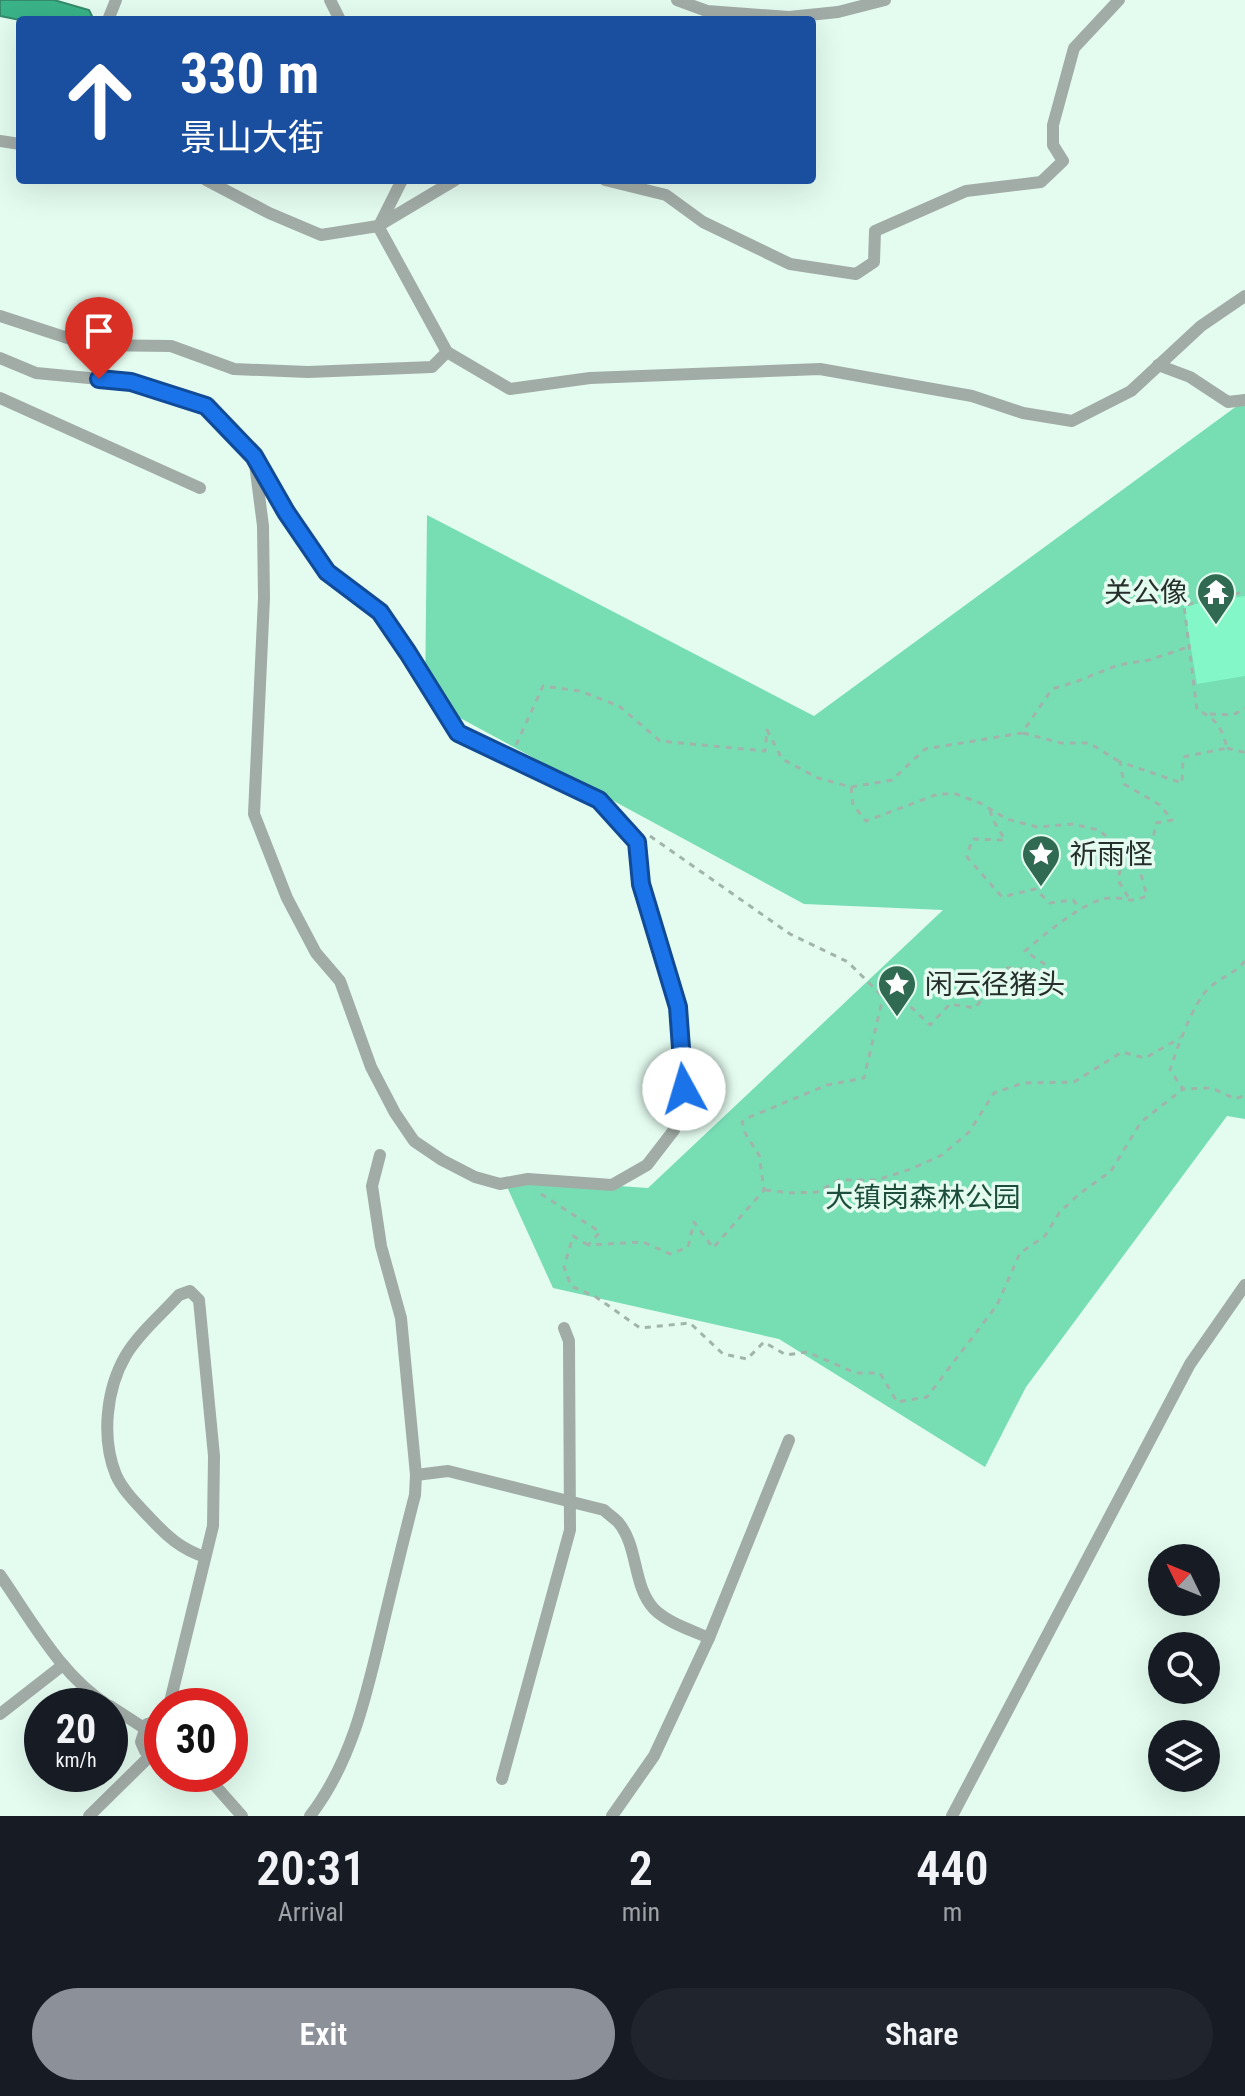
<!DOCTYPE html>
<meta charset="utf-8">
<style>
body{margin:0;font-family:"Roboto Condensed","Noto Sans SC",sans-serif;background:#20242c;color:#f1f3f6;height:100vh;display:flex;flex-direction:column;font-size:30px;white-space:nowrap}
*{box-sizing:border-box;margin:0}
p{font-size:26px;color:#9ea1a6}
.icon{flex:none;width:44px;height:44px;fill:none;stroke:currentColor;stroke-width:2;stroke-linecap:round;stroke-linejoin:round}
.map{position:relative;height:1816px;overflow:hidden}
.drawer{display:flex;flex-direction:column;background:#171b24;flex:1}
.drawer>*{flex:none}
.guide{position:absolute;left:16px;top:16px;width:800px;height:168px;border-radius:8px;box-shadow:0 8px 32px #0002;background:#1a4fa0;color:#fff;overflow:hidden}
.needle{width:52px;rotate:313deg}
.buttons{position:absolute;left:1148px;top:1544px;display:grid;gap:16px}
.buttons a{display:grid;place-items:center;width:72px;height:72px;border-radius:50%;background:#171b24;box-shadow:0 8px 32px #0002;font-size:40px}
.speed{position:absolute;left:24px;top:1688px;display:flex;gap:16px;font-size:40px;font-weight:700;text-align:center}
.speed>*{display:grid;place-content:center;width:104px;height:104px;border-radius:50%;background:#171b24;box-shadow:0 8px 32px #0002;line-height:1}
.speed small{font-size:20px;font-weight:400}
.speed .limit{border:12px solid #d22;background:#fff;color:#111}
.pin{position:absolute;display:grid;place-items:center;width:68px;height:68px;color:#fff;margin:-82px -34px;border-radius:50% 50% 50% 0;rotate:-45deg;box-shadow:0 0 8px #0007}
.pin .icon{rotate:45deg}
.me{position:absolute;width:88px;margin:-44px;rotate:354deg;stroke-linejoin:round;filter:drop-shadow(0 0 6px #0008)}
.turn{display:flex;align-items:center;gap:28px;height:168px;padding:0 32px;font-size:36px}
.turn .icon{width:104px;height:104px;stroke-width:2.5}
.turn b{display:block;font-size:56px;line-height:68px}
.eta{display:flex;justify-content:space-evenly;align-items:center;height:136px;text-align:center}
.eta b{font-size:48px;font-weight:600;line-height:56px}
.cta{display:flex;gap:16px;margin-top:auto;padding:16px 32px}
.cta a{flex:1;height:92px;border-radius:48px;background:#8c9099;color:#fff;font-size:32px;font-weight:600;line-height:92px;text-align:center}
.cta a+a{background:#20242c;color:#f1f3f6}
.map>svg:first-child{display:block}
.green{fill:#77deb4}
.water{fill:#3ab388;stroke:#348b6c;stroke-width:2}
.building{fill:#84f7c8}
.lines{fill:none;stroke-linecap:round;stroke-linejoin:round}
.path{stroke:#a1b4ab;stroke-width:3;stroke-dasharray:6 6;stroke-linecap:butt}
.street{stroke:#a2aca7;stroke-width:12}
.route-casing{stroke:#114b97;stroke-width:20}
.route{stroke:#1a73e8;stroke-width:14}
.labels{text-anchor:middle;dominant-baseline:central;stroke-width:7;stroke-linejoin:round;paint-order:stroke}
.poi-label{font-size:28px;fill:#262f2b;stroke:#e4fcf0;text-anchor:start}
.park-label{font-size:28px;fill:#1d4e3b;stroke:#e4fcf0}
</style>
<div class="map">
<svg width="1245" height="1816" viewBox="0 0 1245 1816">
<rect width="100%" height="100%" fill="#e4fcf0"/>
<polygon class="green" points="1245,400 1245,1119 1227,1116 1026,1387 985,1467 779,1339 553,1288 503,1178 648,1188 943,910 804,904 425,699 427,515 814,716"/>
<polygon class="water" points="0,0 54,0 89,10 94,20 20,20 0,16"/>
<polygon class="building" points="1245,596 1245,676 1197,684 1184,606"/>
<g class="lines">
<g class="path">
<polyline points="1210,714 1233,715 1245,708"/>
<polyline points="1023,733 1061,743 1089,743 1120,762"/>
<polyline points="516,745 543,686 580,691 619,706 660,741 765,751 767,730 782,759 818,778 851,787 892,780 925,749 1022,733 1052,689 1078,681 1118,665 1149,660 1191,646"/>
<polyline points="1227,748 1243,752 1245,756"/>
<polyline points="851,787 853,805 866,821 938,794 956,794 980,803 1007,819 1037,827 1072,824 1099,830 1124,852 1118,880 1131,902"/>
<polyline points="990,810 993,820 1005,840 972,839 967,857 1002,897 1035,889 1050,903 1073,900 1081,909"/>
<polyline points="650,836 790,934 848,962 883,997"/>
<path d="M1245,961C1233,975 1221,977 1209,988C1194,1001 1176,1050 1170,1070L1183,1089L1212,1088L1235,1099L1245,1095"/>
<polyline points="765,1190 791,1193 817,1192 839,1180 877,1180 911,1169 942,1155 969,1132 994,1093 1023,1083 1074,1082 1122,1052 1145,1058 1180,1038"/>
<path d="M541,1194L600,1232L588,1245L643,1242L670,1254L688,1247L694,1222L713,1248L764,1190L759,1155L745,1133L742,1122L745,1119L827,1085L864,1078L883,997L895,992L930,1025L950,1004L975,1008L1007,968L1055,971L1025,951C1042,936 1088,898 1110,898C1129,897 1125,904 1147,896L1140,871L1151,850L1156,823L1172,820L1160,805L1124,784L1120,762L1182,783L1183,757L1227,748C1222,728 1216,718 1197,710L1184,606L1207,599L1245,592"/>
<polyline points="588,1245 573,1236 564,1267 571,1286 596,1297 640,1328 690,1323 723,1354 747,1359 764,1342 786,1355 807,1352 856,1373 880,1373 897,1402 927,1397 997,1305 1020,1253 1045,1236 1059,1213 1079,1194 1111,1171 1141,1122 1183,1089"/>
</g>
<g class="street">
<polyline points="330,0 340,20"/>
<polyline points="677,0 707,11 789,17 838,12 885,0"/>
<polyline points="108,20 116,0"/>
<polyline points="0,141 20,144"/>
<polyline points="206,180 269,213 321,235 378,226 455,180"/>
<polyline points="605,180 666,195 703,222 790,264 856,274 874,262 875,231 966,191 1041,182 1063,161 1053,145 1053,125 1074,48 1119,0"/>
<polyline points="380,224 402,180"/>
<polyline points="378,226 447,352 510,389 590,378 820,369 972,396 1023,413 1072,421 1131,391 1201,326 1245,296"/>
<polyline points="0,316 89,345 171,346 234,369 308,372 432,367 447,352"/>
<polyline points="0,358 36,373 131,382 206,406 254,456 286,512 327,572 380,612 458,733 599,800 637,842 641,884 678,1007 684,1089 674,1130 647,1165 612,1185 528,1179 500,1184 475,1177 442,1160 414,1141 395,1113 371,1067 340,981 316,953 287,898 254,814 264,598 263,526 254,456"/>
<polyline points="1158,365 1190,377 1228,402 1245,400"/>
<polyline points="0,398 200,488"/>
<path d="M416,1475L448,1471L604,1510C608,1514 614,1518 618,1522C639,1547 632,1585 654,1609C668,1623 691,1630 709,1638"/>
<path d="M0,1575C32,1621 61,1676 109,1706"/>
<polyline points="110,1706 144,1728"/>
<path d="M169,1706L213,1526L214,1456L199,1300L190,1291L179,1295C162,1314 139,1333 126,1355C106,1389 101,1438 116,1475C123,1491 139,1506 151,1519C168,1537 181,1549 205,1557"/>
<polyline points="0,1714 63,1665"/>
<polyline points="162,1720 147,1724 141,1742 145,1751 162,1766"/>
<path d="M172,1774C181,1779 191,1780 200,1774"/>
<polyline points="205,1774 242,1816"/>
<polyline points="502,1779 570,1530 569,1341 564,1328"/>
<polyline points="89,1816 150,1756"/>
<path d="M310,1816C351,1763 366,1697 381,1633C392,1587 403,1541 415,1495L416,1475L401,1318L381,1246L372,1186L380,1155"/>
<polyline points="612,1816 654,1756 709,1638 789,1440"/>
<polyline points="952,1816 1190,1364 1245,1285"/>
</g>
</g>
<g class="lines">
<defs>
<polyline id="route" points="99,379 131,382 206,406 254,456 286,512 327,572 380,612 408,653 458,733 599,800 637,842 641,884 678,1007 684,1089"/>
</defs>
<use href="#route" class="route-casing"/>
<use href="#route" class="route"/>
</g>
<defs>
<symbol id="temple-pin" viewBox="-11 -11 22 30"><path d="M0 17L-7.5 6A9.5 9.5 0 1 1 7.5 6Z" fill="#316a53" stroke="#e4fcf0"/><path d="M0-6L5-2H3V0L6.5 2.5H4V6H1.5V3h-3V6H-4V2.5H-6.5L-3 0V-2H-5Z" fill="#fff"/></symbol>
<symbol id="sight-pin" viewBox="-11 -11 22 30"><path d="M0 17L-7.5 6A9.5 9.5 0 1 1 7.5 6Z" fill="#316a53" stroke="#e4fcf0"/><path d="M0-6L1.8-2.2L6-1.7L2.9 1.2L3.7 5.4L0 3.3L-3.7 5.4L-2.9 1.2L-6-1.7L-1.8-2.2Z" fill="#fff"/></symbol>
</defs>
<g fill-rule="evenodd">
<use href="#temple-pin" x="1194" y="570" width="44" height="60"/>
<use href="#sight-pin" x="1019" y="832" width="44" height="60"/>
<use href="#sight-pin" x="875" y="962" width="44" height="60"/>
</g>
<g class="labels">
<g class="poi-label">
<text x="1188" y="592" text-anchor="end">关公像</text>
<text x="1069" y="854">祈雨怪</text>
<text x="925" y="984">闲云径猪头</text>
</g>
<g class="park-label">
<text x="923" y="1197">大镇岗森林公园</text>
</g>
</g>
</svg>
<div class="buttons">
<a><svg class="needle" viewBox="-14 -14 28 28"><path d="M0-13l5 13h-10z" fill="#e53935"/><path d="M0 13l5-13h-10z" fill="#9ea1a6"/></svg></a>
<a><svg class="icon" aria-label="search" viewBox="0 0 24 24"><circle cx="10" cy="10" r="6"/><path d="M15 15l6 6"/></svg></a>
<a><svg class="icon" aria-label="layers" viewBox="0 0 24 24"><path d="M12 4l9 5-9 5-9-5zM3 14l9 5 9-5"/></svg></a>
</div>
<div class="speed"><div>20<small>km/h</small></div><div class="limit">30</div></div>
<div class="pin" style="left:99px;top:379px;background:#d93025"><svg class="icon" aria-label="arrive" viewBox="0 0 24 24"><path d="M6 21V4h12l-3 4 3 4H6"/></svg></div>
<svg class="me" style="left:684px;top:1089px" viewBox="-20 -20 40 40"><circle r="19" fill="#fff"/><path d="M0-13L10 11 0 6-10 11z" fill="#1a73e8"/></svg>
<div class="guide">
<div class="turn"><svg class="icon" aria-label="ahead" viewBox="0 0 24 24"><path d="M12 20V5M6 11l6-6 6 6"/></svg><div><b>330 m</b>景山大街</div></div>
</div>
</div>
<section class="drawer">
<div class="eta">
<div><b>20:31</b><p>Arrival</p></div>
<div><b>2</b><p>min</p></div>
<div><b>440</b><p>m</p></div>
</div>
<div class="cta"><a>Exit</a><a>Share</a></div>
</section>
